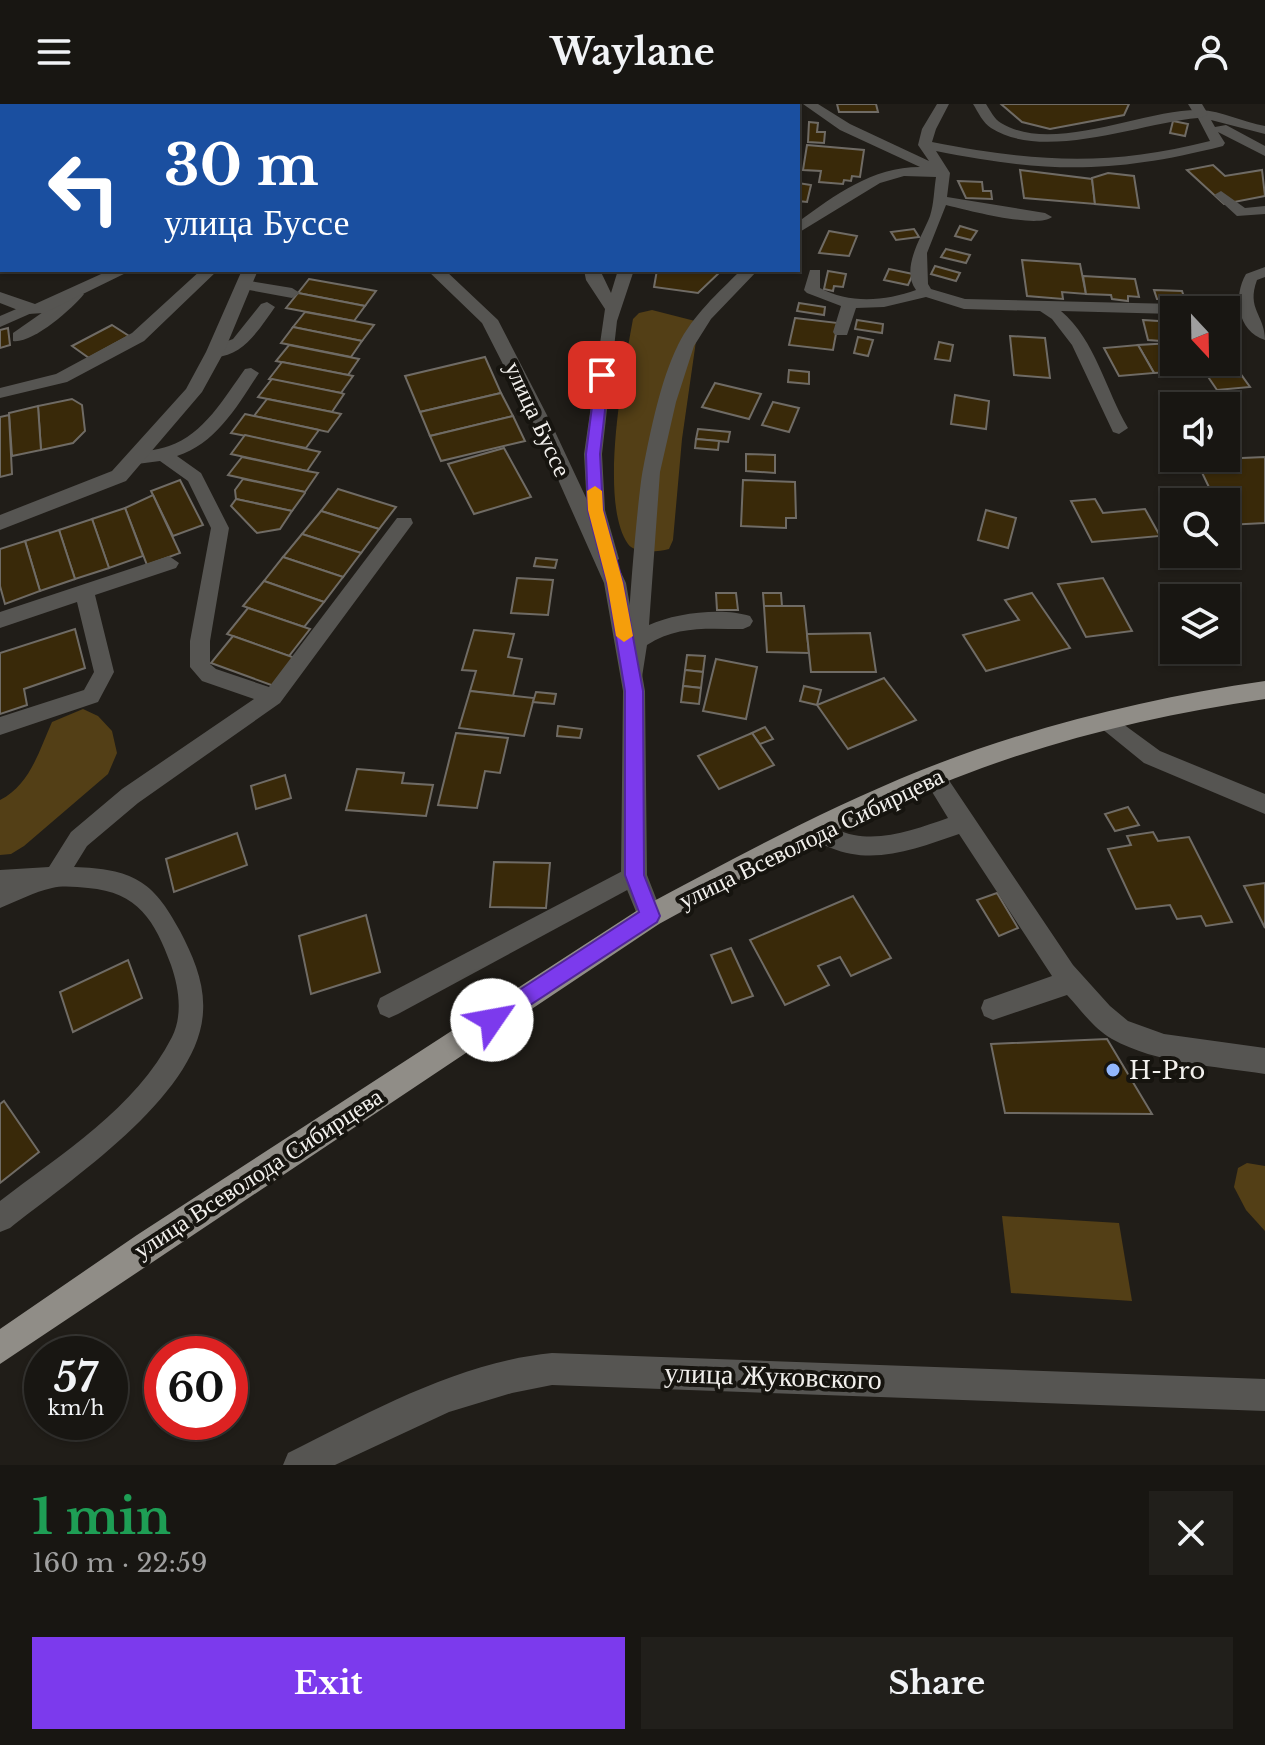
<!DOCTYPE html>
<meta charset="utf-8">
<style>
body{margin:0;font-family:"Libre Baskerville",serif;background:#211f1b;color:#f1f3f6;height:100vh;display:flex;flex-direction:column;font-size:30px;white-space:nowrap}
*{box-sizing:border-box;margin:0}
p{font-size:26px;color:#9f9f9f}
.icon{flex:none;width:44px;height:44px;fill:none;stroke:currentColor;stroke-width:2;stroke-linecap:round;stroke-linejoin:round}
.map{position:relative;height:1361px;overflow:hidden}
.side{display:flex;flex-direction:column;background:#181612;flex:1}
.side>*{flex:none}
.hud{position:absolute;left:0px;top:0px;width:800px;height:168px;box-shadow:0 2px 6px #0004,0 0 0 2px #363532;background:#1a4fa0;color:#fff;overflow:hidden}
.needle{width:52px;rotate:158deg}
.buttons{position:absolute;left:1160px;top:192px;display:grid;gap:16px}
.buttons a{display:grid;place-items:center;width:80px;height:80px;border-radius:0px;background:#181612;box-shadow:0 2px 6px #0004,0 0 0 2px #363532;font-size:40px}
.speed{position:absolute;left:24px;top:1232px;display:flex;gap:16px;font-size:40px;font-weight:700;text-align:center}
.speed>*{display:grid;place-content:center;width:104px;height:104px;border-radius:50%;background:#181612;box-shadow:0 2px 6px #0004,0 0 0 2px #363532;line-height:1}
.speed small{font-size:20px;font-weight:400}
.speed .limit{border:12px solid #d22;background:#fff;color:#111}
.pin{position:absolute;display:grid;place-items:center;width:68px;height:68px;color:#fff;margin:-34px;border-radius:16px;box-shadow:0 4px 12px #0006}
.me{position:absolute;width:88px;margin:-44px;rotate:57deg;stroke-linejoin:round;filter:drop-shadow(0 0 6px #0008)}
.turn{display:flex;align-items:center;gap:28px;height:168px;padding:0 32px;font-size:36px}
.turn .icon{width:104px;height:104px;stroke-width:2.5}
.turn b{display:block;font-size:56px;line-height:68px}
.round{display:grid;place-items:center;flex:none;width:84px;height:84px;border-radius:0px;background:#211f1b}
.overview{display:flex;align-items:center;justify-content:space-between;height:136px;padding:0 32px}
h1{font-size:48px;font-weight:800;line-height:60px;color:#1e9e55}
.cta{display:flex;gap:16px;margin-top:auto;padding:16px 32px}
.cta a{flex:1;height:92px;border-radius:0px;background:#7c3aed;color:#fff;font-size:32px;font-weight:800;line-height:92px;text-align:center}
.cta a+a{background:#211f1b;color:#f1f3f6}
header{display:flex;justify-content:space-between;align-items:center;height:104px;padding:0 32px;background:#181612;font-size:36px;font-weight:800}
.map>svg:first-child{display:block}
.green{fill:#533f16}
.building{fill:#392909;stroke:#6f6b65;stroke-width:2}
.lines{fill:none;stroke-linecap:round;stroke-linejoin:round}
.service{fill:#565552;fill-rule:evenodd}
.minor{fill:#565552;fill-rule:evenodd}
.primary{fill:#908d87;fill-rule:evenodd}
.route{fill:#7c3aed;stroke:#51269a;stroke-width:2}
.slow{fill:#f59e0b}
.poi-dot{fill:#92b7fd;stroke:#16140f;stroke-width:3}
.labels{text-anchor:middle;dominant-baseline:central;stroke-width:8;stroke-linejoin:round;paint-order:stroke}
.street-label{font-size:24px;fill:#f2f0ed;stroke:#16140f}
.poi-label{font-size:24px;fill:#f2f0ed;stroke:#16140f;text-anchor:start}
.near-street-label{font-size:28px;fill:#f2f0ed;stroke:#16140f}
</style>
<header><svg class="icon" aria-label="menu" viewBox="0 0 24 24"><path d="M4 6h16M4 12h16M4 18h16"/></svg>Waylane<svg class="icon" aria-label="person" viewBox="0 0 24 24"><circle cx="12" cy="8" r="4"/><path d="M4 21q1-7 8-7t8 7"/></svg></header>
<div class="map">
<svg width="1265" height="1361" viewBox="0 0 1265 1361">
<rect width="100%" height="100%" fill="#201d18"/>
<g class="green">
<path d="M652,206L695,217L697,230L682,335L673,436L669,445C658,448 635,450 628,440C598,397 624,265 633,215L639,209Z"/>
<path d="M83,605L98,612L112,627L117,649L108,670L24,742L11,750L0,751V696C30,681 39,647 52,618Z"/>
<polygon points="1247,1059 1265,1062 1265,1127 1246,1106 1234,1083 1238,1064"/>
<polygon points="1002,1112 1119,1119 1132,1197 1011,1189"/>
</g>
<g class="building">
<polygon points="837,0 876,0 878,8 839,8"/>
<polygon points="1001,0 1129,0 1124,11 1050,25 1022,18"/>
<polygon points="1173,17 1188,20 1185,32 1170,29"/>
<polygon points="809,18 818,19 817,28 825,28 824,39 808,38"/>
<polygon points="807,41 864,46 860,73 852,72 851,77 844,76 843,80 819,78 821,67 803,66"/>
<polygon points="1213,61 1225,72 1262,66 1265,92 1224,100 1187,66"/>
<polygon points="1020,66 1092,75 1095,100 1024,94"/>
<polygon points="1108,69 1134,72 1139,104 1095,100 1092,74"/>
<polygon points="958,77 982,78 983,87 991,87 992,95 966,94"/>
<polygon points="798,79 811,81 807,98 798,97"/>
<polygon points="960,122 977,127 971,136 955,132"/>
<polygon points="914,125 919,133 896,136 891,128"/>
<polygon points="829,127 857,132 849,152 819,149"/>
<polygon points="946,145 970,151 966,159 941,153"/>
<polygon points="1022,156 1080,160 1086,190 1062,188 1063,195 1027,192"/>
<polygon points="935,162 960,169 956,177 931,170"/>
<polygon points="889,165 913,170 908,181 884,176"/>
<polygon points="722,166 698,189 654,183 657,166"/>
<polygon points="828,167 846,170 843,183 834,182 833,187 824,185"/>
<polygon points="1083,172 1135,175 1139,193 1128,192 1128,197 1112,195 1111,191 1086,190"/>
<polygon points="309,175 376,187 365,202 298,189"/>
<polygon points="1154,186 1182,187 1185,196 1157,195"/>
<polygon points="298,189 365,202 354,217 286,204"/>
<polygon points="799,199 825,203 824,211 797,207"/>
<polygon points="305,208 354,217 374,221 362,237 293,223"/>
<polygon points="795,214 838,219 833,246 789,241"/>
<polygon points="857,216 883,220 882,229 855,225"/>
<polygon points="1143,216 1174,218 1174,238 1148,236"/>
<polygon points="112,221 129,232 89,254 72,242"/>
<polygon points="293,223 362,237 351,253 281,239"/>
<polygon points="8,224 10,241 0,244 0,226"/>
<polygon points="1010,232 1045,234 1050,274 1014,271"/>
<polygon points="858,233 873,236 868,252 854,249"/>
<polygon points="939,238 953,241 950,257 935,255"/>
<polygon points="1172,239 1174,258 1183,258 1188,267 1154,269 1138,241"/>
<polygon points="289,241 359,255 348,271 276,257"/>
<polygon points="1138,241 1154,269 1119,272 1104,244"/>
<polygon points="1226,251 1227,251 1250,283 1217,286 1198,258 1226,258"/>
<polygon points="485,253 501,289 420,308 405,272"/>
<polygon points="282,258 353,272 341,289 269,275"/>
<polygon points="789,266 809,268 809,280 788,278"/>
<polygon points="272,275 341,289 344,290 332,308 258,293"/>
<polygon points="715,279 761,290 749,315 702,303"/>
<polygon points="501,289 513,312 430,332 420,308"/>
<polygon points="955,291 989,297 986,325 951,320"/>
<polygon points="72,295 82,301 85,327 73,339 41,346 38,302"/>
<polygon points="267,295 332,308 341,310 328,328 254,312"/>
<polygon points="773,298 799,304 789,328 762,321"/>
<polygon points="38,302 41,346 12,352 9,309"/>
<polygon points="245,310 254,312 319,326 306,344 231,329"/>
<polygon points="9,311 12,370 0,373 0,313"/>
<polygon points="513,312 525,337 441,357 430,332"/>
<polygon points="698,325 730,328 728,338 696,335"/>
<polygon points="245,331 320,348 307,367 231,350"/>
<polygon points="696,335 719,337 718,346 695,344"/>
<polygon points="504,344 531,393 474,410 448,360"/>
<polygon points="746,350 775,351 775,369 746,367"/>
<polygon points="242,353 307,367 318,369 305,388 228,371"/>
<polygon points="1265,353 1265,419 1227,421 1226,398 1216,398 1196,356"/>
<polygon points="243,375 305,388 305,389 292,407 236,395 235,386"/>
<polygon points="180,376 203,421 173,432 151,387"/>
<polygon points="743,376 795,378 796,414 786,414 786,424 741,422"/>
<polygon points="338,385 396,403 379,425 321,407"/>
<polygon points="153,391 180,449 147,461 125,404"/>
<polygon points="236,395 292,407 280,425 257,429 231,402"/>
<polygon points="1095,395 1103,409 1145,405 1160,432 1092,438 1071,397"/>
<polygon points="125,404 143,452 109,464 92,415"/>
<polygon points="986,406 1016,414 1008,444 978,436"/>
<polygon points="321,407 379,425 361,449 302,430"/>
<polygon points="92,415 109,464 75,475 59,426"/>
<polygon points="59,426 75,475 40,487 25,437"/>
<polygon points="302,430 361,449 343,473 283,453"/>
<polygon points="25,437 40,487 5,500 0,482 0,445"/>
<polygon points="283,453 343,473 324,498 264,477"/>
<polygon points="536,454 557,456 555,464 534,462"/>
<polygon points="517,474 553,476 548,511 511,509"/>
<polygon points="1103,474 1132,527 1086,533 1058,480"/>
<polygon points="264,477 324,498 304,523 243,502"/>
<polygon points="716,489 736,489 738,506 717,506"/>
<polygon points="763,489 781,489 782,502 764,502"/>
<polygon points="1032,489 1070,544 986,567 963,531 1019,516 1005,496"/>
<polygon points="764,502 804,502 809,549 767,548"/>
<polygon points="248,504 304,523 310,525 289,552 227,530"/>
<polygon points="75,525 85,564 24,585 27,601 0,610 0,549"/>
<polygon points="474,526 514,530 508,553 522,555 513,592 470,587 476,567 462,566"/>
<polygon points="870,529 876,568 811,568 807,530"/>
<polygon points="233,532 295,554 274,582 211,559"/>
<polygon points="687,551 705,552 703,568 685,566"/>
<polygon points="716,555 757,563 746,615 703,607"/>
<polygon points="685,566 703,568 701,584 683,582"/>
<polygon points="884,574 916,616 848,645 817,601"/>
<polygon points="683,582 701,584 699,600 681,598"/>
<polygon points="804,582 821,586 817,601 800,597"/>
<polygon points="470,587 534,594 524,632 459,624"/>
<polygon points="536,588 556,590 554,600 533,598"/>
<polygon points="558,622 582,625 580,634 557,632"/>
<polygon points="765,623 773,635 760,640 752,629"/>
<polygon points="456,629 508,634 500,669 485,667 477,704 438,701"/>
<polygon points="752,629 774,661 719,685 698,652"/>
<polygon points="357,665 404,669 402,679 433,681 426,712 346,706"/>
<polygon points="285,671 291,694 256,705 251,682"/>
<polygon points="1128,703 1139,721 1115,727 1105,710"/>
<polygon points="1153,728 1158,737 1189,733 1232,818 1206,822 1201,812 1177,815 1170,801 1136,805 1108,745 1131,741 1127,732"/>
<polygon points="237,729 247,761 174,788 166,755"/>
<polygon points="494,758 550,759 546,804 490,803"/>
<polygon points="1265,779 1265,824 1244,782"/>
<polygon points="997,789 1018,824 999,832 977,796"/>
<polygon points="853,792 891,854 851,872 840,853 818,862 829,881 785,901 750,836"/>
<polygon points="366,811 380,868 311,890 299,832"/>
<polygon points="731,844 753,892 732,899 711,851"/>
<polygon points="128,856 142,894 73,928 60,888"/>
<polygon points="1107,935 1152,1010 1005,1009 991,940"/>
<polygon points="4,997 39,1048 0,1079 0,1000"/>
</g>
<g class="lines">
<g class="service">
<path d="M803,0H818L850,20L929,57L918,41L922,25L937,0H949L936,25L932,38C1035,58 1108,63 1210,37L1198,14C1140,19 1044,58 991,24C983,19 978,8 973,0H986C990,6 994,15 1001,19C1053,51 1142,5 1200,6C1222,7 1243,18 1265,22V30L1211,16L1215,23L1226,21L1265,42V52L1218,28L1225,39L1223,42C1113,70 1046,69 936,47L950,69L947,93L1045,109L1052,113C1037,125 967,106 946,101L927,149L928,180L931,185L965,195L1176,200L1184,205L1174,206V210L1061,207C1096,237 1105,285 1128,324L1119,330L1113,328L1072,241L1052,215L1040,207L964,205L926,193L884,203L856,204L847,231H835L833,228L841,202L807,189L804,186L810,166H820V184C849,200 886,197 916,186C900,164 922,133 930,112C934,100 934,85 936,73L904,72L880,79L798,129V118C835,91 872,63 920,63L840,26Z"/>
<polygon points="2,16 2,25 0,26 0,17"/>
<polygon points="1221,87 1245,104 1265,102 1265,110 1237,112 1214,91"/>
<path d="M1265,163V173L1257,176C1246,205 1265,211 1265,236C1237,227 1233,192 1246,170Z"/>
<polygon points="201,166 218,166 144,237 67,278 0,294 0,284 56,270 132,229"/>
<polygon points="584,166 600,166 611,189 618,166 634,166 617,217 602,350 605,406 619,455 609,462 599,455 587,406 584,350 605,205 586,176"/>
<path d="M741,166H758L711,215L694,242L676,298L660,368L649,521C674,509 723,503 750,512L753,517L750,522L743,525C709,525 677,521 647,541L642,573H628C623,563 638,387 643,365C651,325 660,278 678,241C693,211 718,189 741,166Z"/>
<polygon points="243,176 292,184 300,189 292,194 238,184 238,178"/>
<path d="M76,185L84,190C72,205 32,240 13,237V229Z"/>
<path d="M267,198L275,203C260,224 240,258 209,252V244L233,235L261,200Z"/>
<polygon points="28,200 36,205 34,208 0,223 0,212"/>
<path d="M251,264L259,269C238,301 216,340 177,352L201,369L229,424L210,537V560L216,565L269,583L397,414H411L413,419L280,599L138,699L87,742L74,763C132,765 153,776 180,827C193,852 205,879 203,908C199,991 70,1076 10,1124L0,1128V1097C61,1050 136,1004 172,933C183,911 179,884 171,861C155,817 138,788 88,784C77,783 63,781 52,784C34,788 17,797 0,804V766L49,763L71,728L122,685L254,595L202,577L190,563V537L211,424L188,377L160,357L137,360L128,354L131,350C143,346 156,347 169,342C204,330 224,294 245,265Z"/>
<polygon points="169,452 179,459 176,464 95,491 114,568 98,598 0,631 0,613 84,586 94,568 77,498 0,524 0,508"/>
<polygon points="1108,609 1160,647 1265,690 1265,710 1144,659 1101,624 1097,618 1101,612"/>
<path d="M934,664L942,666L1073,861L1110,902L1128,917L1164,930L1265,944V970C1215,962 1157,960 1112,935C1094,925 1081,906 1067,891L993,916L984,912L981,904L984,896L1052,872L959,730C917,744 875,762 831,744C821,740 811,735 807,726L810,719L818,716C830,721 841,729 854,731C886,737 919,724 948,714L923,673L926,666Z"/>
<polygon points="634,761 642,764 646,771 642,778 398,910 389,914 380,910 377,902 380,894"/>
</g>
<g class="minor">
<polygon points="3,0 18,0 2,2"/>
<polygon points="1188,0 1202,0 1208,10 1201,14 1196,13"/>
<polygon points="110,166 132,166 44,209 28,210 0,199 0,188 35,200"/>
<polygon points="242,166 258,166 224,248 202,288 126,377 0,426 0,411 112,367 186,285 206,248"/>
<polygon points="427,166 445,166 498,216 550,317 626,479 645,587 647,771 663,812 659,820 650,824 641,820 621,771 623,587 604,479 532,317 482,219"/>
<path d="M552,1249L1265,1275V1307L552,1281L512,1289L449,1308L335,1361H283L288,1349C370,1308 459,1258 552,1249Z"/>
</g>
<path class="primary" d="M1265,577V595C1169,609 1073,631 982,664C869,705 763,763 659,820L0,1260V1225L137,1131L641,804C732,755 823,706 919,667C1030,623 1147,594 1265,577Z"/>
</g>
<polygon class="route" points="602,266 609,271 600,350 603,406 623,479 643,587 644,771 660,812 657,818 492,926 484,923 481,916 484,909 639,808 625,771 625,587 607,479 588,406 586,350 596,271"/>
<polygon class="slow" points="595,382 602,387 603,406 623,479 633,532 624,538 616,532 607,479 588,406 587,387"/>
<circle class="poi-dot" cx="1113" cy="966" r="8"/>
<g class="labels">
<g class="street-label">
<text transform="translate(538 315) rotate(65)">улица Буссе</text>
<text transform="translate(811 734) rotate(-26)">улица Всеволода Сибирцева</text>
<text transform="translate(258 1069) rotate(-33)">улица Всеволода Сибирцева</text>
</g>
<g class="poi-label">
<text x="1129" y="966">H-Pro</text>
</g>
<g class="near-street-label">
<text transform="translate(773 1272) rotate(2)">улица Жуковского</text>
</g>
</g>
</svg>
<div class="buttons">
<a><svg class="needle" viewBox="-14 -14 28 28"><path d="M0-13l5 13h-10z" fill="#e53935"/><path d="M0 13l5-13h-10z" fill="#9f9f9f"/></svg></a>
<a><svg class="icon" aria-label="sound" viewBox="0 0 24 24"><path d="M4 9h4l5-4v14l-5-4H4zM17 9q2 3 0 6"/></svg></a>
<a><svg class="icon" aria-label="search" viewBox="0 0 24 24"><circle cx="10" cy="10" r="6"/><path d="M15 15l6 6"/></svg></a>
<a><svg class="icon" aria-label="layers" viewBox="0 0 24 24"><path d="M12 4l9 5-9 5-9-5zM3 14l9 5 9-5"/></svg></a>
</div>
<div class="speed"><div>57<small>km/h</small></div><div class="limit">60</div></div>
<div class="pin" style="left:602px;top:271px;background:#d93025"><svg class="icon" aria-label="arrive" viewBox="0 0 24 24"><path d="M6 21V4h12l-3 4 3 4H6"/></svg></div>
<svg class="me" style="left:492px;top:916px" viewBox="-20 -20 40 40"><circle r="19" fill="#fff"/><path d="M0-13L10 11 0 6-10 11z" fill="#7c3aed"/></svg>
<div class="hud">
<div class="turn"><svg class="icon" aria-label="left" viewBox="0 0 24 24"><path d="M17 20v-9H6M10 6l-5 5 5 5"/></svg><div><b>30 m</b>улица Буссе</div></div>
</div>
</div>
<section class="side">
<div class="overview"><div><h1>1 min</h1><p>160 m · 22:59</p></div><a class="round"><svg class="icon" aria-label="close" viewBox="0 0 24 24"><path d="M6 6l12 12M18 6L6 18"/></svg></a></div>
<div class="cta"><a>Exit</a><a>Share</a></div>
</section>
